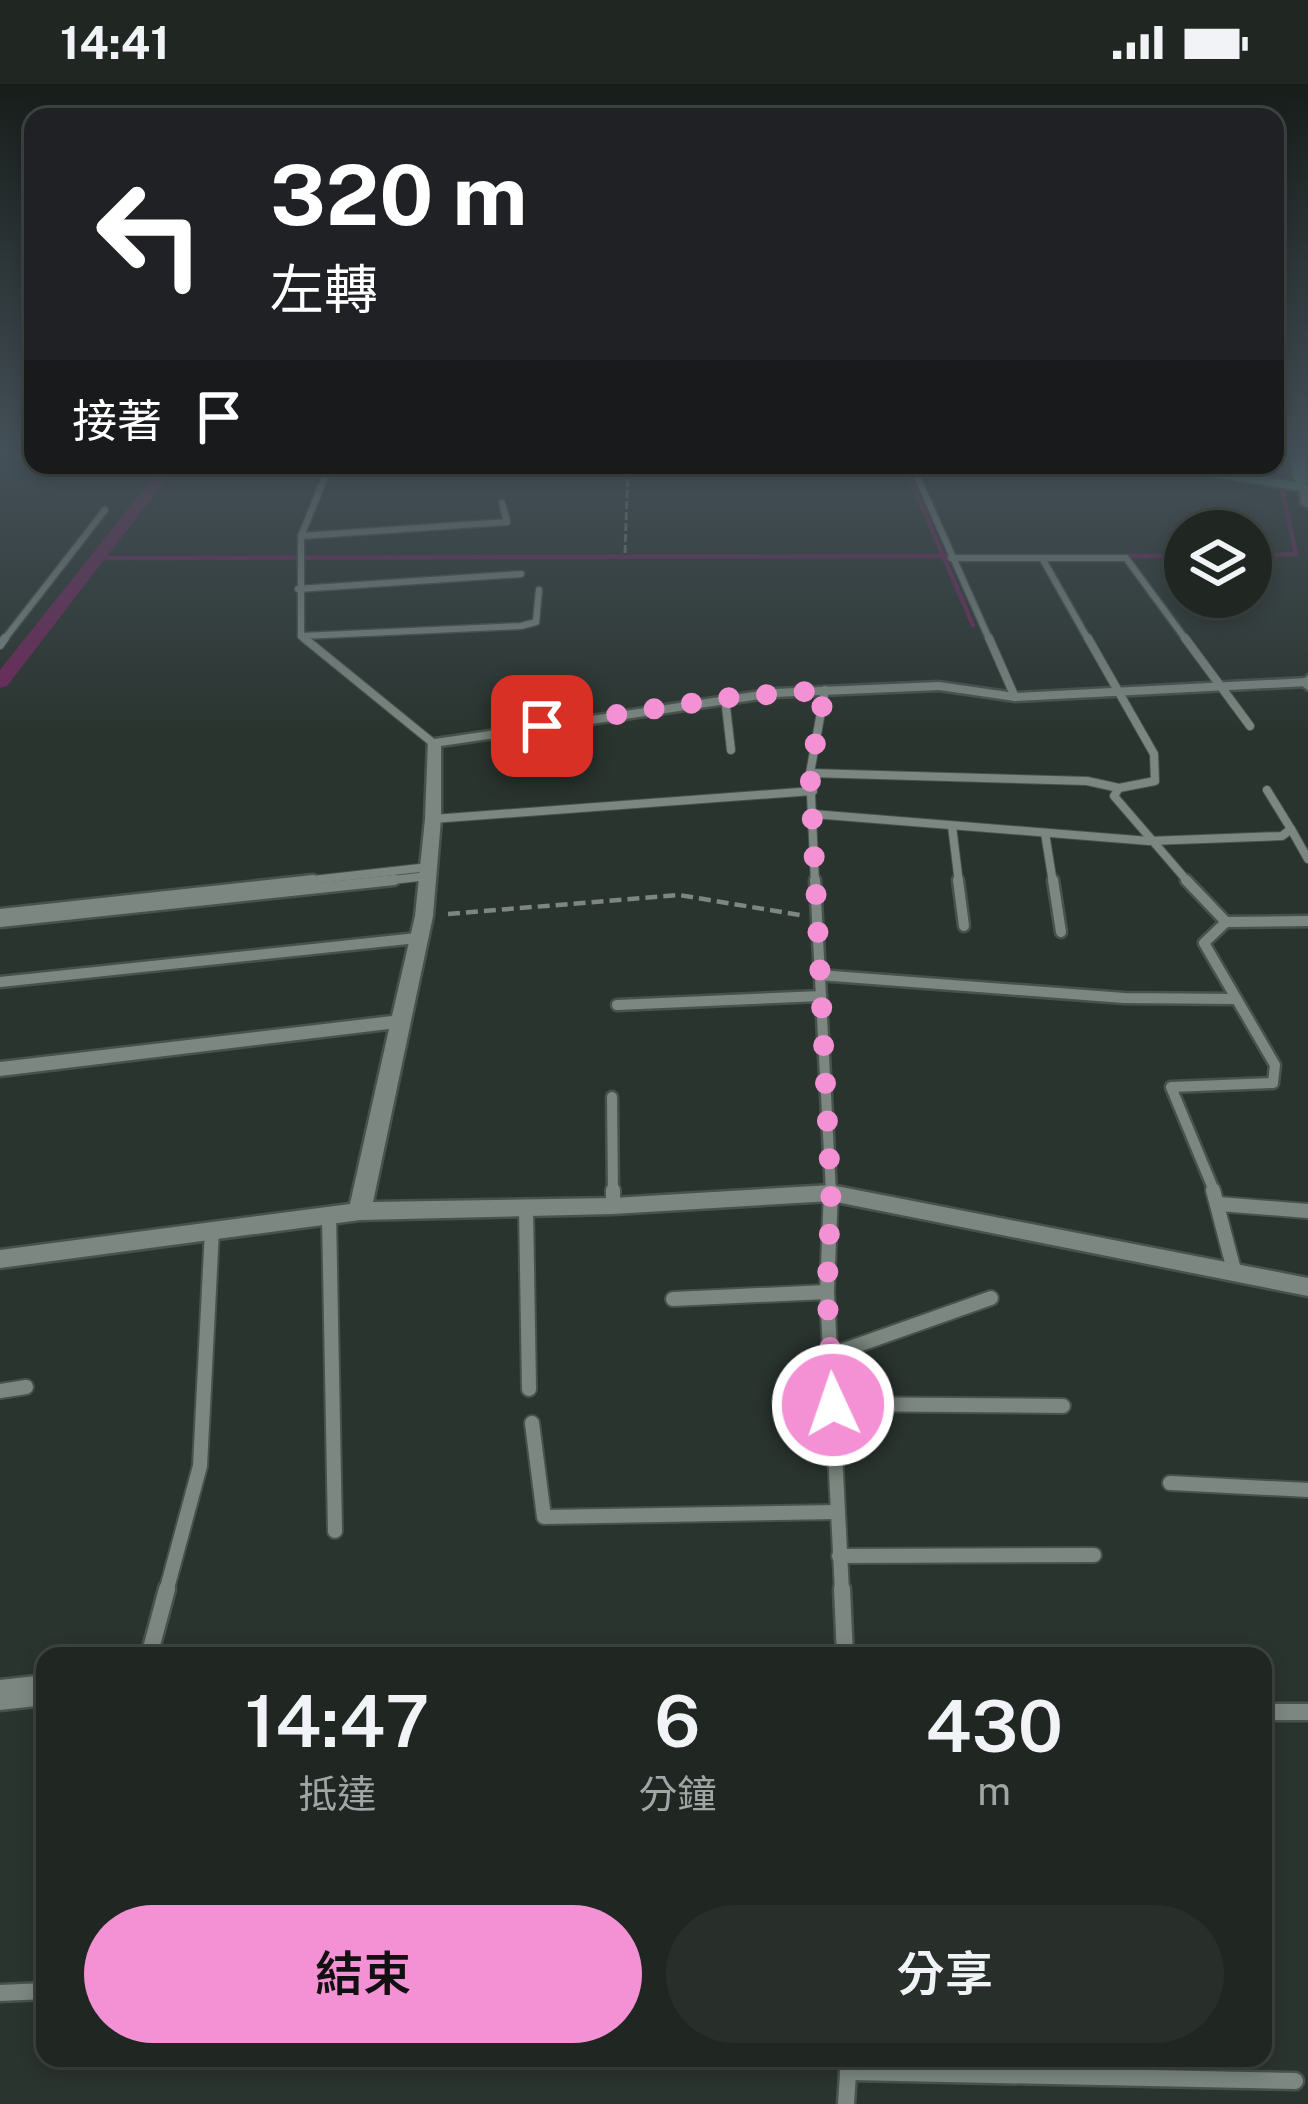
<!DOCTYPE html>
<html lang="zh-TW">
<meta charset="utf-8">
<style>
body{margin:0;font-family:"Public Sans","Noto Sans TC",sans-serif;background:#282f2b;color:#f1f3f6;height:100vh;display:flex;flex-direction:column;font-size:45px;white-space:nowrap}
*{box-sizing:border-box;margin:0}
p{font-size:39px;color:#a2a5a6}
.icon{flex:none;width:66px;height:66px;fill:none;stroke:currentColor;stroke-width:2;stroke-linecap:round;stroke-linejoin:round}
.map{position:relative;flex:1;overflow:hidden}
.details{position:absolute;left:36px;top:1563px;width:1236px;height:420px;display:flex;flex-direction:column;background:#202723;border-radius:24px;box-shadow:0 6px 18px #0003,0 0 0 3px #3d4441}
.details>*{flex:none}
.top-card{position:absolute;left:24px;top:24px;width:1260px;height:366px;border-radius:24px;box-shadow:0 6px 18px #0003,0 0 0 3px #3d4441;background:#202124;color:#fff;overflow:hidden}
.buttons{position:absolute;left:1164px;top:426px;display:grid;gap:24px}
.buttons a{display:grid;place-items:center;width:108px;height:108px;border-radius:50%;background:#202723;box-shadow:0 6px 18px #0003,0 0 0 3px #3d4441;font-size:60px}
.pin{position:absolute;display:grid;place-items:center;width:102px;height:102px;color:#fff;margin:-51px;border-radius:24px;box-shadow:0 6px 18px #0006}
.me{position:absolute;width:132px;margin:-66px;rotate:357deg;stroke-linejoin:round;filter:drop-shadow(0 0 9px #0008)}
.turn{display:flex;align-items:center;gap:42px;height:252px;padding:0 48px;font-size:54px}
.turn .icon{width:156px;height:156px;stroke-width:2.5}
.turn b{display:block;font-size:84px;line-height:102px}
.then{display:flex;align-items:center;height:114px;padding:0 48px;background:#0003;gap:24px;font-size:45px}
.eta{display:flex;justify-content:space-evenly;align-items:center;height:204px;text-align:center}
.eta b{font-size:72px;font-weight:600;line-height:84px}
.action{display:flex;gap:24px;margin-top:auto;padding:24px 48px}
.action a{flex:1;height:138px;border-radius:72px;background:#f491d4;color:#111;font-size:48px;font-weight:600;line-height:138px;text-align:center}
.action a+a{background:#282f2b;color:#f1f3f6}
.status{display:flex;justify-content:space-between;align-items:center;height:84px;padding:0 60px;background:#202723;direction:ltr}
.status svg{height:33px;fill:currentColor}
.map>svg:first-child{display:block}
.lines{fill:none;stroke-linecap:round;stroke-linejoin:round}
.stream{stroke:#6f275b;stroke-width:4.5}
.canal{fill:#6f275b;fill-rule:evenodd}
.service-far4-casing{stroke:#48524d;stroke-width:9}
.service-far3-casing{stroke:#48524d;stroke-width:10}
.service-far2-casing{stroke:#48524d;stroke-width:15}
.service-far1-casing{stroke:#48524d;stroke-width:18}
.service-casing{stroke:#48524d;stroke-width:21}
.minor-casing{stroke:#48524d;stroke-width:5}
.tertiary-casing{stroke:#48524d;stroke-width:5}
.secondary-casing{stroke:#48524d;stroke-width:4}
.path-far1{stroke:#7d8681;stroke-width:3;stroke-dasharray:8 3;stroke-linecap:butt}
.path{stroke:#7d8681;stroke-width:4.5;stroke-dasharray:12 6;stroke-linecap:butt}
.service-far4{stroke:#7b8780;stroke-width:6}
.service-far3{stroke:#7b8780;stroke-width:8}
.service-far2{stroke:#7b8780;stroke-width:10}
.service-far1{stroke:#7b8780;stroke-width:14}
.service{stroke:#7b8780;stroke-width:16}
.minor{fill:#7b8780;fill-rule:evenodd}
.tertiary{fill:#7b8780;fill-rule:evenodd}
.secondary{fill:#619f88;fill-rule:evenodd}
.route{stroke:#f491d4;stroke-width:21;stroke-dasharray:0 37.8}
</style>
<div class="status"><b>14:41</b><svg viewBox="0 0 49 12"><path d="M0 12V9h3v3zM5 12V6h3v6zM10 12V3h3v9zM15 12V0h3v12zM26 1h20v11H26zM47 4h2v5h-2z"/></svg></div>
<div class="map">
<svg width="1308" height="2020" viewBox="0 0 1308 2020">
<rect width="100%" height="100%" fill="#2a342f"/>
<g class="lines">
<g class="stream">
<polyline points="904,381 973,541"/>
<polyline points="1121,472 1185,472"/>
<polyline points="1251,472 1296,470 1275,373"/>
<polyline points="97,474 956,472"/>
</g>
<polygon class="canal" points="163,381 177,381 7,602 0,604 0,586"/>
<defs>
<g id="service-far4">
<polyline points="912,381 990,557"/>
<polyline points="301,452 507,438 502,419"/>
<polyline points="951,474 1126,474 1187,557"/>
<polyline points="1042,474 1089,557"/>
<polyline points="298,505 521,490"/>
<polyline points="301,552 521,542 536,538 539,506"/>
<polyline points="3,557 105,426"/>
<polyline points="307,557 301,552 301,452 330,381"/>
</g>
<g id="service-far3">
<polyline points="304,554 433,659"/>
<polyline points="989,554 1015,613"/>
<polyline points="1088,554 1154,670 1155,697 1119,704 1114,712 1189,799"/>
<polyline points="1185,554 1250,642"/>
<polyline points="0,561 5,554"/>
<polyline points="725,614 731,666"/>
<polyline points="810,689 1087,697 1119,704"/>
<polyline points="813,730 1149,757 1282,752 1291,745 1267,706"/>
<polyline points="433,735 813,707"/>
<polyline points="952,742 959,799"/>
<polyline points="1291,745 1308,775"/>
<polyline points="1045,749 1053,799"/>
<polyline points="286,799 429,783"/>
<polyline points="366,799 428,792"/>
<polyline points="815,799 810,689 825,606"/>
</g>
<g id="service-far2">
<polyline points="815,796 831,1109"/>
<polyline points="958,796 964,842"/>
<polyline points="1053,796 1061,848"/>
<polyline points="1186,796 1226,838"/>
<polyline points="0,830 313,796"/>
<polyline points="0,838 394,796"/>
<polyline points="819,891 1124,914 1236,915"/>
<polyline points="0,898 417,854"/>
<polyline points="617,921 821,912"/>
<polyline points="612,1013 613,1109"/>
<polyline points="1215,1109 1171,1003 1273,999 1275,981 1204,859 1226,838 1308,837"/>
</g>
<g id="service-far1">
<polyline points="613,1106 613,1122"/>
<polyline points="831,1106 827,1208 842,1508"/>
<polyline points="1213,1106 1235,1190"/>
<polyline points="1219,1120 1308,1127"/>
<polyline points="526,1123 529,1305"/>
<polyline points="329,1131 335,1447"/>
<polyline points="673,1215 827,1208"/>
<polyline points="830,1271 991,1214"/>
<polyline points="0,1307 26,1303"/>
<polyline points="833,1320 1063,1322"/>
<polyline points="532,1339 544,1433 837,1428"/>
<polyline points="1170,1399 1308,1406"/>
<polyline points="839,1472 1094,1471"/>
<polyline points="166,1508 200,1382 212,1146"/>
</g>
<g id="service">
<polyline points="842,1505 845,1572"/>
<polyline points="149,1572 167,1505"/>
<polyline points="1263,1628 1308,1628"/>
<polyline points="0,1909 45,1907"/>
<polyline points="849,1988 1295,1997"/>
<polyline points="846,2020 849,1974"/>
</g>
<g id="minor">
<polygon points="1307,594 1307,602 1015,617 939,606 774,613 441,662 441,735 433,832 373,1118 613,1114 831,1101 1308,1194 1308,1212 831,1117 613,1130 360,1136 0,1184 0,1166 350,1120 389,945 0,992 0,978 392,932 415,832 425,735 428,656 774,605 939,598 1015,609"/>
<polygon points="45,1591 45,1621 0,1626 0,1596"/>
</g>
<g id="tertiary">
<polygon points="1299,401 1308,401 1308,424 1301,420"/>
<polygon points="1308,591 1308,606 1299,600"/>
</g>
<polygon id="secondary" points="1289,368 1305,368 1308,408 1137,381 1177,381 1295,398"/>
</defs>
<use href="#service-far4" class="service-far4-casing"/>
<use href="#service-far3" class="service-far3-casing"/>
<use href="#service-far2" class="service-far2-casing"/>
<use href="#service-far1" class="service-far1-casing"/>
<use href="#service" class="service-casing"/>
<use href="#minor" class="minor-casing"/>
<use href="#tertiary" class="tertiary-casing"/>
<use href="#secondary" class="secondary-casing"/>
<polyline class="path-far1" points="625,469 628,381"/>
<polyline class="path" points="448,830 679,811 800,831"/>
<use href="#service-far4" class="service-far4"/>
<use href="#service-far3" class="service-far3"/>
<use href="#service-far2" class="service-far2"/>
<use href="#service-far1" class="service-far1"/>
<use href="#service" class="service"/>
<use href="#minor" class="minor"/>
<use href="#tertiary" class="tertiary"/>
<use href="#secondary" class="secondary"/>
</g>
<linearGradient id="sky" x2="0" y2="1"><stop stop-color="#171d1a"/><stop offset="0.57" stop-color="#445058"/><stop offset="1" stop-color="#445058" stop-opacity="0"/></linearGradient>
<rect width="1308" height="650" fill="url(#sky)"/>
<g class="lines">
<polyline class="route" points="542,642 725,614 825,606 810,689 831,1109 827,1208 833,1321"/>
</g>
</svg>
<div class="buttons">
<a><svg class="icon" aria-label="layers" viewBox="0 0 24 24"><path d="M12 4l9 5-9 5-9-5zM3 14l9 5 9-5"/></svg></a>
</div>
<div class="pin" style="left:542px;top:642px;background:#d93025"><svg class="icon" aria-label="arrive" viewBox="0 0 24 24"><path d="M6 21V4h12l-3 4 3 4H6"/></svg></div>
<svg class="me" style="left:833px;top:1321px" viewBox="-20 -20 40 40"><circle r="17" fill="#f491d4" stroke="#fff" stroke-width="3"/><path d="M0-11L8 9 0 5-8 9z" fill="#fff"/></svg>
<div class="top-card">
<div class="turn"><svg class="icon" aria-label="left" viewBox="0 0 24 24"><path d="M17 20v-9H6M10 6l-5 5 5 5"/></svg><div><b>320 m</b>左轉</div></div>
<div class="then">接著<svg class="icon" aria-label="arrive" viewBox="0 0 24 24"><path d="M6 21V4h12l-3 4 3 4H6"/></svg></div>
</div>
<section class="details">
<div class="eta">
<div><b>14:47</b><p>抵達</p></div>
<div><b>6</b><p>分鐘</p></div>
<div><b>430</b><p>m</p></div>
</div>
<div class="action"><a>結束</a><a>分享</a></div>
</section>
</div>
